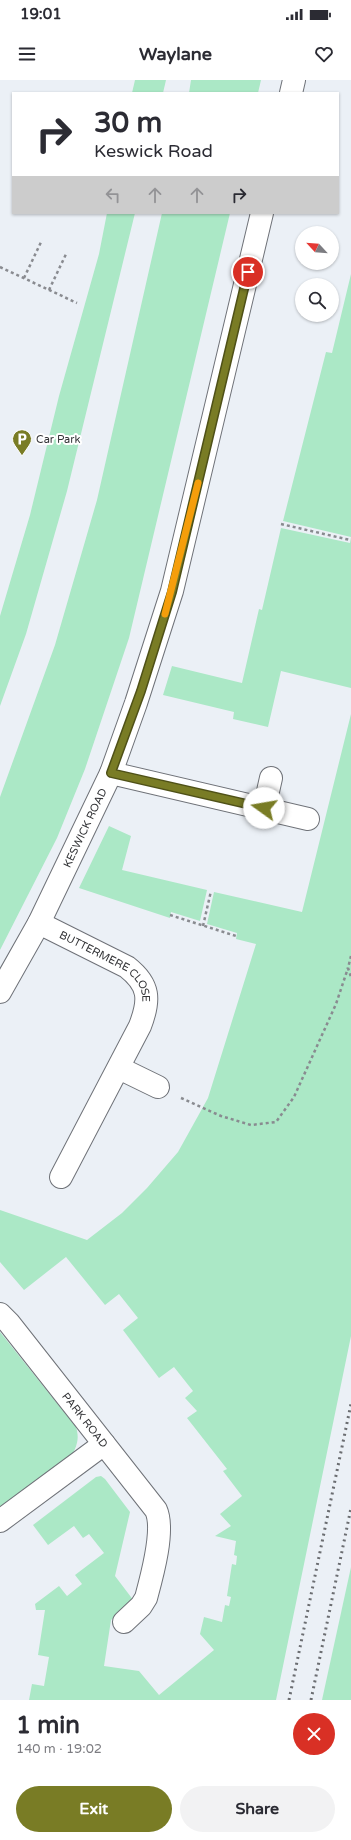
<!DOCTYPE html>
<meta charset="utf-8">
<style>
body{margin:0;font-family:"Varela Round",sans-serif;background:#f2f2f3;color:#2b2b33;height:100vh;display:flex;flex-direction:column;font-size:15px;white-space:nowrap}
*{box-sizing:border-box;margin:0}
p{font-size:13px;color:#7c7c81}
.icon{flex:none;width:22px;height:22px;fill:none;stroke:currentColor;stroke-width:2;stroke-linecap:round;stroke-linejoin:round}
.map{position:relative;height:1620px;overflow:hidden}
.details{display:flex;flex-direction:column;background:#fff;flex:1}
.details>*{flex:none}
.top-card{position:absolute;left:12px;top:12px;width:327px;height:122px;border-radius:0px;box-shadow:0 1px 3px #0004;background:#fff;color:#2b2b33;overflow:hidden}
.needle{width:26px;rotate:296deg}
.fabs{position:absolute;left:295px;top:146px;display:grid;gap:8px}
.fabs a{display:grid;place-items:center;width:44px;height:44px;border-radius:50%;background:#fff;box-shadow:0 1px 3px #0004;font-size:20px}
.pin{position:absolute;display:grid;place-items:center;width:34px;height:34px;color:#fff;margin:-17px;border:2px solid #fff;border-radius:50%;box-shadow:0 1px 4px #0007}
.me{position:absolute;width:44px;margin:-22px;rotate:283deg;stroke-linejoin:round;filter:drop-shadow(0 0 3px #0008)}
.turn{display:flex;align-items:center;gap:14px;height:84px;padding:0 16px;font-size:18px}
.turn .icon{width:52px;height:52px;stroke-width:2.5}
.turn b{display:block;font-size:28px;line-height:34px}
.lanes{display:flex;align-items:center;height:38px;padding:0 16px;background:#0003;justify-content:center;gap:20px;direction:ltr}
.lanes .off{opacity:.35}
.round{display:grid;place-items:center;flex:none;width:42px;height:42px;border-radius:21px;background:#f2f2f3}
.summary{display:flex;align-items:center;justify-content:space-between;height:68px;padding:0 16px}
h1{font-size:24px;font-weight:800;line-height:30px}
.cta{display:flex;gap:8px;margin-top:auto;padding:8px 16px}
.cta a{flex:1;height:46px;border-radius:24px;background:#797c25;color:#fff;font-size:16px;font-weight:800;line-height:46px;text-align:center}
.cta a+a{background:#f2f2f3;color:#2b2b33}
.status{display:flex;justify-content:space-between;align-items:center;height:28px;padding:0 20px;background:#fff;direction:ltr}
.status svg{height:11px;fill:currentColor}
header{display:flex;justify-content:space-between;align-items:center;height:52px;padding:0 16px;background:#fff;font-size:18px;font-weight:800}
.map>svg:first-child{display:block}
.green{fill:#abe8c6}
.lines{fill:none;stroke-linecap:round;stroke-linejoin:round}
.minor-casing{stroke:#6f7278;stroke-width:24}
.path{stroke:#898b90;stroke-width:2.5;stroke-dasharray:3 3;stroke-linecap:butt}
.minor{stroke:#fff;stroke-width:22}
.rail{stroke:#6b6d71;stroke-width:3;stroke-dasharray:2 4;stroke-linecap:butt}
.route-casing{stroke:#4f5118;stroke-width:10}
.route{stroke:#797c25;stroke-width:7}
.slow{stroke:#f59e0b;stroke-width:7}
.labels{text-anchor:middle;dominant-baseline:central;stroke-width:4;stroke-linejoin:round;paint-order:stroke}
.poi-label{font-size:11px;fill:#333437;stroke:#fff;text-anchor:start}
.street-label{font-size:11px;fill:#333437;stroke:#fff}
</style>
<div class="status"><b>19:01</b><svg viewBox="0 0 49 12"><path d="M0 12V9h3v3zM5 12V6h3v6zM10 12V3h3v9zM15 12V0h3v12zM26 1h20v11H26zM47 4h2v5h-2z"/></svg></div>
<header><svg class="icon" aria-label="menu" viewBox="0 0 24 24"><path d="M4 6h16M4 12h16M4 18h16"/></svg>Waylane<svg class="icon" aria-label="heart" viewBox="0 0 24 24"><path d="M12 20l-8-8c-3-5 5-10 8-4 3-6 11-1 8 4z"/></svg></header>
<div class="map">
<svg width="351" height="1620" viewBox="0 0 351 1620">
<rect width="100%" height="100%" fill="#ebf0f6"/>
<g class="green">
<polygon points="135,0 166,0 163,13 132,13"/>
<polygon points="191,0 261,0 258,13 189,13"/>
<polygon points="107,133 135,133 67,411 26,554 0,626 0,536 30,435 59,316 99,174"/>
<polygon points="162,133 230,133 129,558 85,689 57,758 0,870 0,717 55,565 97,420"/>
<polygon points="351,194 351,608 281,591 268,647 233,639 234,632 163,615 172,586 242,603 259,529 262,530 281,448 350,463 351,457 283,441 326,272 332,273"/>
<polygon points="351,634 351,1256 276,1620 29,1620 32,1604 44,1606 49,1577 38,1575 45,1530 36,1530 35,1524 59,1506 67,1516 82,1504 75,1495 104,1473 89,1454 83,1458 74,1446 48,1465 33,1445 96,1397 101,1396 105,1399 130,1432 115,1496 134,1521 111,1540 104,1586 139,1591 159,1615 214,1570 200,1554 204,1537 222,1542 225,1525 229,1526 231,1517 227,1516 232,1484 236,1485 237,1476 234,1475 236,1461 215,1456 231,1446 220,1434 242,1416 223,1391 227,1389 187,1338 197,1331 185,1318 193,1311 174,1287 159,1298 123,1250 138,1238 119,1214 105,1225 66,1177 24,1210 0,1182 0,1130 87,1160 122,1133 147,1108 178,1072 208,1018 256,864 236,859 237,853 207,844 214,812 302,832"/>
<polygon points="109,746 131,756 122,790 207,810 200,841 171,832 170,838 79,808"/>
<path d="M0,1252L76,1347C79,1357 78,1363 73,1373L0,1428Z"/>
<polygon points="351,1487 351,1620 322,1620"/>
</g>
<g class="lines">
<defs>
<g id="minor">
<polyline points="291,13 294,0"/>
<polyline points="111,693 308,739"/>
<polyline points="264,729 271,698"/>
<path id="s1" d="M39,843L127,887C150,905 150,920 140,946L61,1097"/>
<path id="s2" d="M0,912L39,843L111,693L136,623L172,511L262,133"/>
<polyline points="119,988 158,1007"/>
<path id="s3" d="M0,1234L9,1243L156,1430C165,1450 152,1496 146,1518L141,1526L124,1542"/>
<polyline points="0,1441 104,1364"/>
</g>
</defs>
<use href="#minor" class="minor-casing"/>
<g class="path">
<polyline points="0,187 77,223"/>
<polyline points="24,198 42,160"/>
<polyline points="49,210 67,172"/>
<polyline points="281,444 350,460"/>
<polyline points="170,835 236,856"/>
<polyline points="203,846 211,811"/>
<polyline points="351,876 348,888 351,897"/>
<polyline points="181,1018 221,1036 251,1045 276,1042 294,1017 336,924 348,888"/>
</g>
<use href="#minor" class="minor"/>
<g class="rail">
<polyline points="289,1620 351,1324"/>
<polyline points="311,1620 351,1428"/>
</g>
</g>
<g class="lines">
<defs>
<polyline id="route" points="248,192 172,512 141,611 111,693 264,728"/>
</defs>
<use href="#route" class="route-casing"/>
<use href="#route" class="route"/>
<polyline class="slow" points="165,534 198,403"/>
</g>
<defs>
<symbol id="parking-pin" viewBox="-11 -11 22 30"><path d="M0 17L-7.5 6A9.5 9.5 0 1 1 7.5 6Z" fill="#797c25" stroke="#fff"/><path d="M-3.5-5.5H1a3.5 3.5 0 0 1 0 7H-1V5.5H-3.5ZM-1-3.4V-.6H.8a1.4 1.4 0 0 0 0-2.8Z" fill="#fff"/></symbol>
</defs>
<g fill-rule="evenodd">
<use href="#parking-pin" x="11" y="348" width="22" height="30"/>
</g>
<g class="labels">
<g class="poi-label">
<text x="36" y="359">Car Park</text>
</g>
<g class="street-label">
<text stroke="none"><textPath href="#s2" startOffset="185">KESWICK ROAD</textPath></text>
<text stroke="none"><textPath href="#s1" startOffset="82">BUTTERMERE CLOSE</textPath></text>
<text stroke="none"><textPath href="#s3" startOffset="136">PARK ROAD</textPath></text>
</g>
</g>
</svg>
<div class="fabs">
<a><svg class="needle" viewBox="-14 -14 28 28"><path d="M0-13l5 13h-10z" fill="#e53935"/><path d="M0 13l5-13h-10z" fill="#7c7c81"/></svg></a>
<a><svg class="icon" aria-label="search" viewBox="0 0 24 24"><circle cx="10" cy="10" r="6"/><path d="M15 15l6 6"/></svg></a>
</div>
<div class="pin" style="left:248px;top:192px;background:#d93025"><svg class="icon" aria-label="arrive" viewBox="0 0 24 24"><path d="M6 21V4h12l-3 4 3 4H6"/></svg></div>
<svg class="me" style="left:264px;top:728px" viewBox="-20 -20 40 40"><circle r="19" fill="#fff"/><path d="M0-13L10 11 0 6-10 11z" fill="#797c25"/></svg>
<div class="top-card">
<div class="turn"><svg class="icon" aria-label="right" viewBox="0 0 24 24"><path d="M7 20v-9h11M14 6l5 5-5 5"/></svg><div><b>30 m</b>Keswick Road</div></div>
<div class="lanes"><svg class="icon off" aria-label="left" viewBox="0 0 24 24"><path d="M17 20v-9H6M10 6l-5 5 5 5"/></svg><svg class="icon off" aria-label="ahead" viewBox="0 0 24 24"><path d="M12 20V5M6 11l6-6 6 6"/></svg><svg class="icon off" aria-label="ahead" viewBox="0 0 24 24"><path d="M12 20V5M6 11l6-6 6 6"/></svg><svg class="icon" aria-label="right" viewBox="0 0 24 24"><path d="M7 20v-9h11M14 6l5 5-5 5"/></svg></div>
</div>
</div>
<section class="details">
<div class="summary"><div><h1>1 min</h1><p>140 m · 19:02</p></div><a class="round" style="background:#d93025;color:#fff"><svg class="icon" aria-label="close" viewBox="0 0 24 24"><path d="M6 6l12 12M18 6L6 18"/></svg></a></div>
<div class="cta"><a>Exit</a><a>Share</a></div>
</section>
